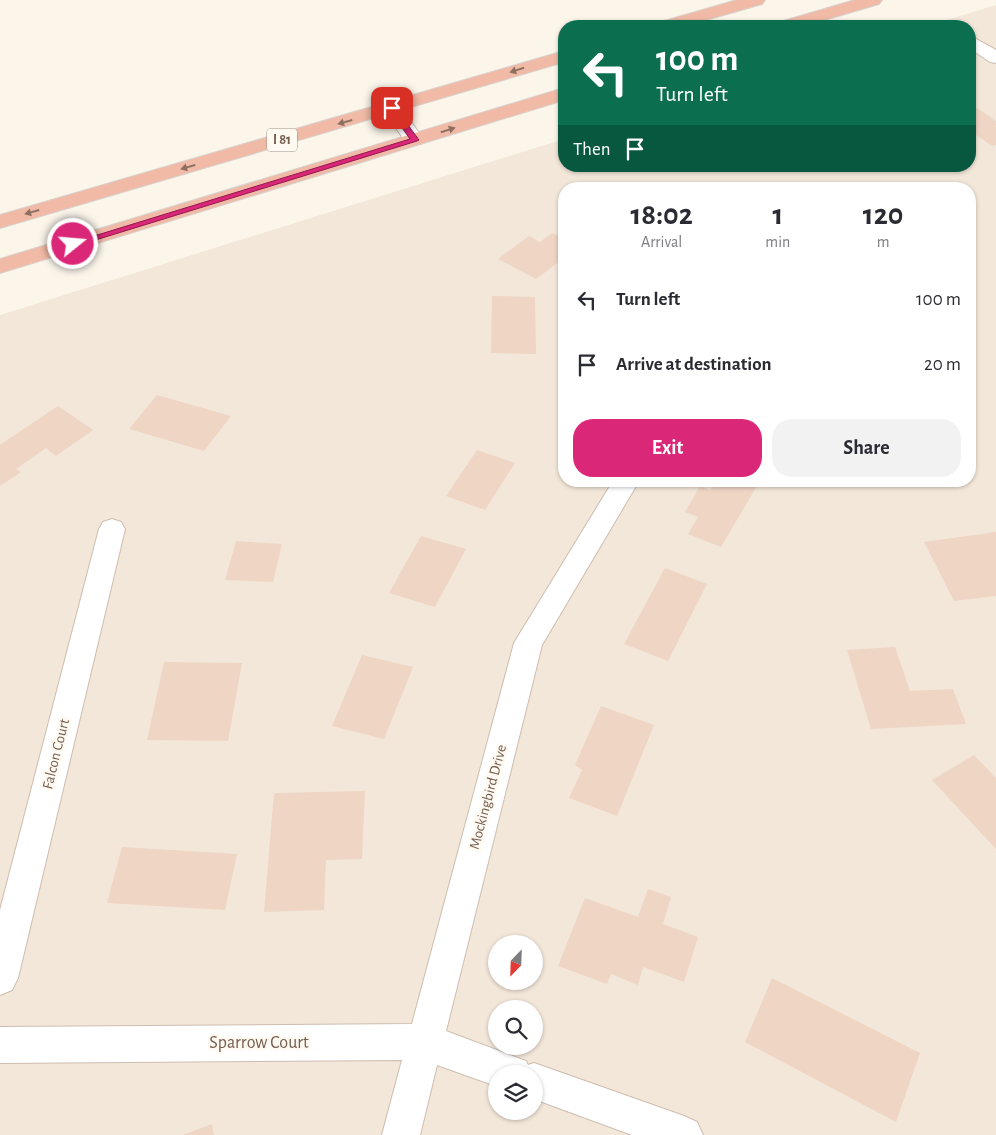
<!DOCTYPE html>
<style>
body{margin:0;font-family:"Alegreya Sans",sans-serif;background:#f2f2f3;color:#2b2b33;height:100vh;display:flex;flex-direction:column;font-size:19px;white-space:nowrap}
*{box-sizing:border-box;margin:0}
p{font-size:16px;color:#7c7c81}
.icon{flex:none;width:28px;height:28px;fill:none;stroke:currentColor;stroke-width:2;stroke-linecap:round;stroke-linejoin:round}
.map{position:relative;flex:1;overflow:hidden}
.drawer{position:absolute;left:558px;top:182px;width:418px;height:305px;display:flex;flex-direction:column;background:#fff;border-radius:20px;box-shadow:0 1px 4px #0004}
.drawer>*{flex:none}
.guide{position:absolute;left:558px;top:20px;width:418px;height:152px;border-radius:20px;box-shadow:0 1px 4px #0004;background:#0b6e4f;color:#fff;overflow:hidden}
.needle{width:32px;rotate:203deg}
.controls{position:absolute;left:488px;top:935px;display:grid;gap:10px}
.controls a{display:grid;place-items:center;width:55px;height:55px;border-radius:50%;background:#fff;box-shadow:0 1px 4px #0004;font-size:25px}
.pin{position:absolute;display:grid;place-items:center;width:42px;height:42px;color:#fff;margin:-21px;border-radius:10px;box-shadow:0 2px 8px #0006}
.me{position:absolute;width:55px;margin:-28px;rotate:73deg;stroke-linejoin:round;filter:drop-shadow(0 0 4px #0008)}
.turn{display:flex;align-items:center;gap:18px;height:105px;padding:0 15px;font-size:22px}
.turn .icon{width:65px;height:65px;stroke-width:2.5}
.turn b{display:block;font-size:35px;line-height:42px}
.then{display:flex;align-items:center;height:48px;padding:0 15px;background:#0003;gap:10px;font-size:19px}
.eta{display:flex;justify-content:space-evenly;align-items:center;height:85px;text-align:center}
.eta b{font-size:30px;font-weight:700;line-height:35px}
.action{display:flex;gap:10px;margin-top:auto;padding:10px 15px}
.action a{flex:1;height:58px;border-radius:20px;background:#db2777;color:#fff;font-size:20px;font-weight:700;line-height:58px;text-align:center}
.action a+a{background:#f2f2f3;color:#2b2b33}
ul{padding:0;list-style:none}
li{display:flex;align-items:center;gap:15px;height:65px;padding:0 15px}
li div{flex:1}
li b{display:block;font-size:19px}
li em{font-style:normal}
.map>svg:first-child{display:block}
.residential{fill:#f3e7d9;fill-rule:evenodd}
.building{fill:#efd5c4}
.lines{fill:none;stroke-linecap:round;stroke-linejoin:round}
.minor-casing{stroke:#cdbdb1;stroke-width:2}
.highway-casing{stroke:#d8d2ce;stroke-width:2}
.minor{fill:#fff;fill-rule:evenodd}
.highway{fill:#f1baa6;fill-rule:evenodd}
.oneway{fill:#8e7060}
.route{fill:#db2777;stroke:#8e194d}
.labels{text-anchor:middle;dominant-baseline:central;stroke-width:5;stroke-linejoin:round;paint-order:stroke}
.shield{fill:#fef9f1;stroke:#9e8c80;stroke-width:1}
.shield-label{font-size:14px;font-weight:bold;fill:#755d4f}
.street-label{font-size:15px;fill:#755d4f;stroke:#fef9f1}
.near-street-label{font-size:18px;fill:#755d4f;stroke:#fef9f1}
</style>
<div class="map">
<svg width="996" height="1135" viewBox="0 0 996 1135">
<rect width="100%" height="100%" fill="#fbf5ea"/>
<path class="residential" d="M996,5V1135H0V315L564,139V166H969V26H927ZM564,189H969V481H564ZM496,944H534V981H496ZM496,1009H534V1046H496ZM496,1074H534V1111H496Z"/>
<g class="building">
<polygon points="977,108 996,121 996,145 992,146 969,130 969,111"/>
<polygon points="552,233 564,238 564,258 536,279 498,259 529,236 540,242"/>
<polygon points="492,296 535,297 536,354 491,353"/>
<polygon points="157,395 231,416 204,451 129,429"/>
<polygon points="58,406 93,430 56,456 46,448 16,469 21,472 0,486 0,445"/>
<polygon points="477,450 515,463 485,510 446,496"/>
<polygon points="716,481 750,481 758,484 721,547 688,534 698,517 685,512 700,486 710,490"/>
<polygon points="996,532 996,596 954,601 924,542"/>
<polygon points="421,536 466,549 435,607 389,593"/>
<polygon points="236,541 282,544 273,582 225,580"/>
<polygon points="665,568 707,584 668,661 624,644"/>
<polygon points="895,647 910,691 953,689 966,724 871,729 847,650"/>
<polygon points="362,655 413,667 384,739 332,726"/>
<polygon points="164,662 242,663 228,741 147,740"/>
<polygon points="601,706 654,725 617,816 569,798 582,770 575,765"/>
<polygon points="974,755 996,778 996,849 932,780"/>
<polygon points="365,791 362,859 326,860 324,910 264,912 274,793"/>
<polygon points="122,847 237,854 225,910 107,903"/>
<polygon points="648,889 671,897 663,924 698,937 684,982 643,967 638,985 611,974 607,984 558,966 585,898 638,917"/>
<polygon points="772,978 920,1053 896,1122 745,1042"/>
<polygon points="212,1124 214,1135 183,1135"/>
</g>
<g class="lines">
<defs>
<g id="minor">
<polygon points="969,35 996,50 996,63 990,62 969,48"/>
<polygon points="392,102 399,104 421,136 424,140 421,144 407,144 382,108 385,104"/>
<polygon points="613,481 639,481 542,645 446,1031 526,1061 528,1065 534,1063 684,1116 697,1122 703,1135 632,1135 534,1099 534,1074 496,1074 496,1086 437,1065 420,1135 382,1135 402,1060 0,1063 0,1027 412,1024 514,643"/>
<polygon points="112,519 121,522 125,529 18,978 12,990 0,995 0,910 99,529 103,522"/>
</g>
<g id="highway">
<polygon points="737,0 765,0 762,4 685,26 658,26 661,22"/>
<polygon points="855,0 882,0 879,4 804,26 777,26 780,22"/>
<polygon points="564,51 564,62 0,228 0,215"/>
<polygon points="564,88 564,100 0,273 0,259"/>
</g>
</defs>
<use href="#minor" class="minor-casing"/>
<use href="#highway" class="highway-casing"/>
<use href="#minor" class="minor"/>
<use href="#highway" class="highway"/>
</g>
<defs><path id="oneway-solid" d="M-6-.8H1V-3.2L6.5 0L1 3.2V.8H-6Z" transform="scale(1.25)"/></defs>
<g class="oneway">
<use href="#oneway-solid" transform="translate(517 70) rotate(163)"/>
<use href="#oneway-solid" transform="translate(345 122) rotate(164)"/>
<use href="#oneway-solid" transform="translate(448 130) rotate(-17)"/>
<use href="#oneway-solid" transform="translate(188 167) rotate(164)"/>
<use href="#oneway-solid" transform="translate(32 212) rotate(164)"/>
</g>
<polygon class="route" points="389,106 394,106 419,140 417,141 76,246 68,244 410,139 388,108"/>
<g class="labels">
<rect class="shield" x="267" y="128.5" width="30" height="23" rx="4"/>
<g class="shield-label">
<text x="282" y="140">I 81</text>
</g>
<g class="street-label">
<text transform="translate(56 754) rotate(-76)">Falcon Court</text>
<text transform="translate(488 797) rotate(-75)">Mockingbird Drive</text>
</g>
<g class="near-street-label">
<text x="259" y="1043">Sparrow Court</text>
</g>
</g>
</svg>
<div class="controls">
<a><svg class="needle" viewBox="-14 -14 28 28"><path d="M0-13l5 13h-10z" fill="#e53935"/><path d="M0 13l5-13h-10z" fill="#7c7c81"/></svg></a>
<a><svg class="icon" aria-label="search" viewBox="0 0 24 24"><circle cx="10" cy="10" r="6"/><path d="M15 15l6 6"/></svg></a>
<a><svg class="icon" aria-label="layers" viewBox="0 0 24 24"><path d="M12 4l9 5-9 5-9-5zM3 14l9 5 9-5"/></svg></a>
</div>
<div class="pin" style="left:392px;top:108px;background:#d93025"><svg class="icon" aria-label="arrive" viewBox="0 0 24 24"><path d="M6 21V4h12l-3 4 3 4H6"/></svg></div>
<svg class="me" style="left:73px;top:244px" viewBox="-20 -20 40 40"><circle r="17" fill="#db2777" stroke="#fff" stroke-width="3"/><path d="M0-11L8 9 0 5-8 9z" fill="#fff"/></svg>
<div class="guide">
<div class="turn"><svg class="icon" aria-label="left" viewBox="0 0 24 24"><path d="M17 20v-9H6M10 6l-5 5 5 5"/></svg><div><b>100 m</b>Turn left</div></div>
<div class="then">Then<svg class="icon" aria-label="arrive" viewBox="0 0 24 24"><path d="M6 21V4h12l-3 4 3 4H6"/></svg></div>
</div>
<section class="drawer">
<div class="eta">
<div><b>18:02</b><p>Arrival</p></div>
<div><b>1</b><p>min</p></div>
<div><b>120</b><p>m</p></div>
</div>
<ul>
<li><svg class="icon" aria-label="left" viewBox="0 0 24 24"><path d="M17 20v-9H6M10 6l-5 5 5 5"/></svg><div><b>Turn left</b></div><em>100 m</em></li>
<li><svg class="icon" aria-label="arrive" viewBox="0 0 24 24"><path d="M6 21V4h12l-3 4 3 4H6"/></svg><div><b>Arrive at destination</b></div><em>20 m</em></li>
</ul>
<div class="action"><a>Exit</a><a>Share</a></div>
</section>
</div>
